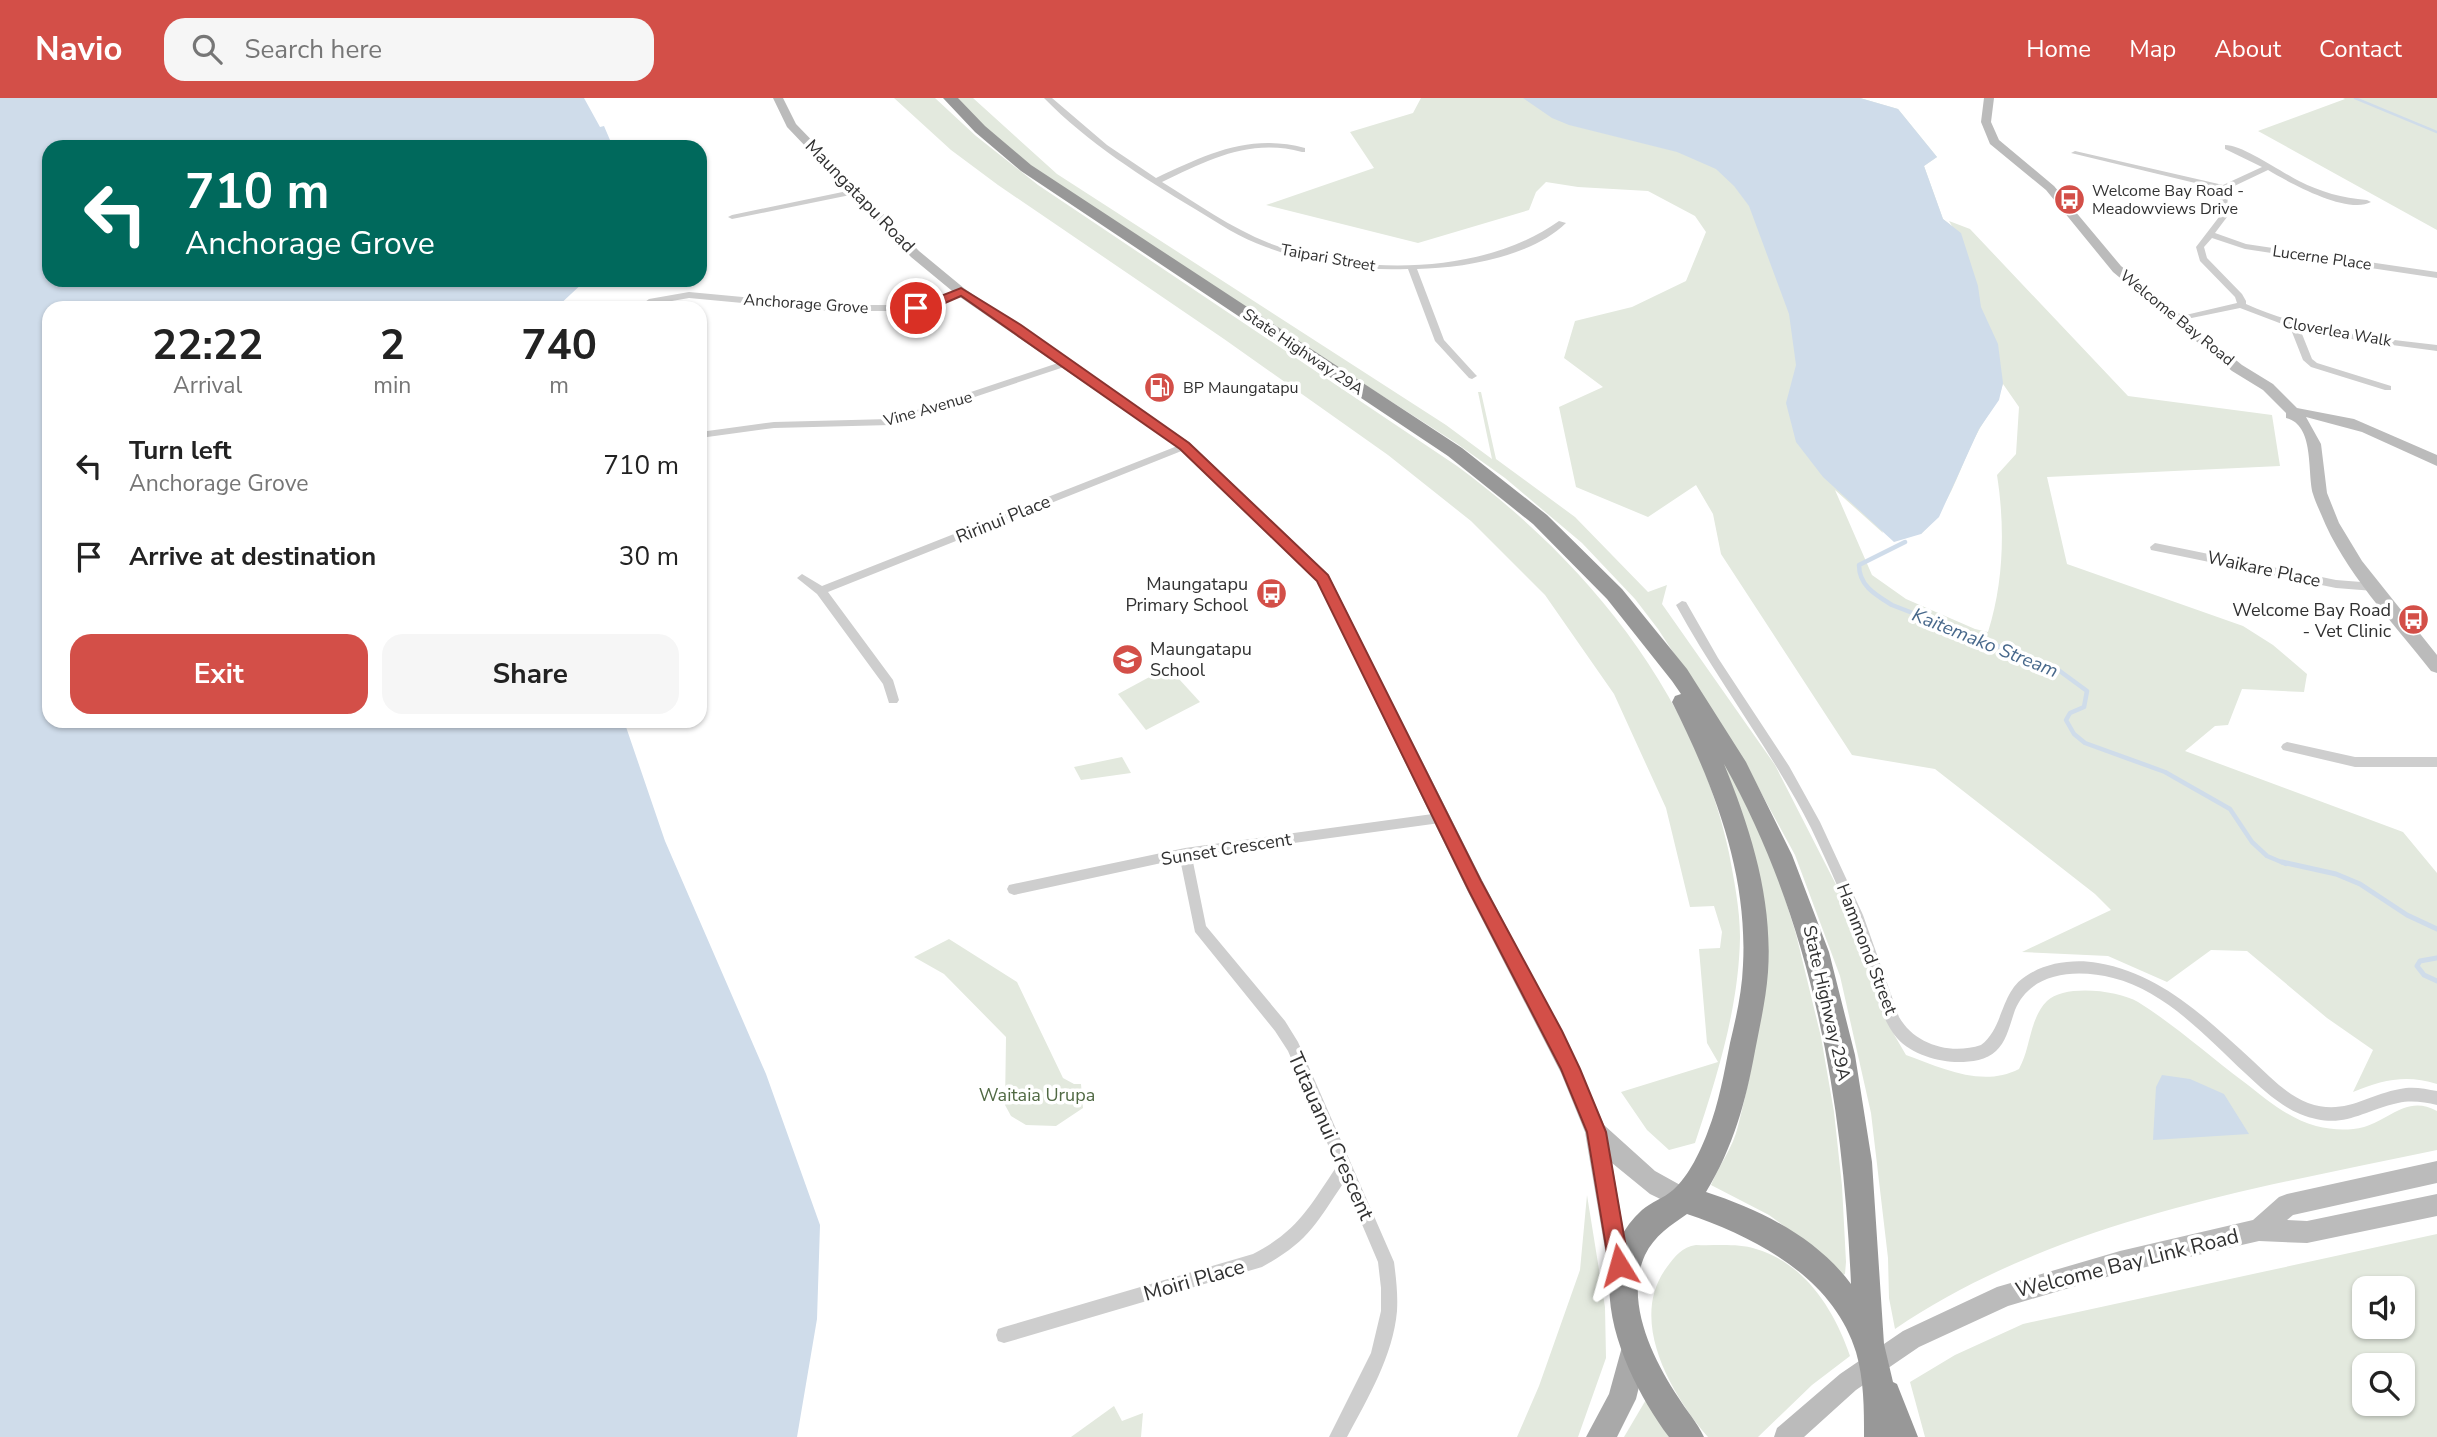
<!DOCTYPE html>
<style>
body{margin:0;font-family:"Nunito Sans",sans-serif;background:#f6f6f6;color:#222;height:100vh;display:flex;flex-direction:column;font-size:26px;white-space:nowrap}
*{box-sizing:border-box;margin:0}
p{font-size:23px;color:#767676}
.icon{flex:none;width:38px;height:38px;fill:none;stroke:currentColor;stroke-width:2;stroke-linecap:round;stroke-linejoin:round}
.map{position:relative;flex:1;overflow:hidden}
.drawer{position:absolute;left:42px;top:203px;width:665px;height:427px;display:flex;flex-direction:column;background:#fff;border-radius:21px;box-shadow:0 2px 5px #0004}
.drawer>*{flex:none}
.banner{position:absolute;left:42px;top:42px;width:665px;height:147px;border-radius:21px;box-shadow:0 2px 5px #0004;background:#00695c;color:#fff;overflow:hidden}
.fabs{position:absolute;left:2352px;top:1178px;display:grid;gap:14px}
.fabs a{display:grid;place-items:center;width:63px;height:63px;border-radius:14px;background:#fff;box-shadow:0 2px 5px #0004;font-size:35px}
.pin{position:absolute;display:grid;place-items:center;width:60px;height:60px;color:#fff;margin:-30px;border:4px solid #fff;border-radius:50%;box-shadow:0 2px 7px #0007}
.me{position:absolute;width:77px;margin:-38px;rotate:352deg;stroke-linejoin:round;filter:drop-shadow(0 0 5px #0008)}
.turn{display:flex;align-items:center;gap:24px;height:147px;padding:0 28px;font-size:32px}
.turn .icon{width:91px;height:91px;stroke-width:2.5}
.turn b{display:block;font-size:49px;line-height:60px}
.eta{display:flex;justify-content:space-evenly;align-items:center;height:119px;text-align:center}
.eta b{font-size:42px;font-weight:700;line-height:49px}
.action{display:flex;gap:14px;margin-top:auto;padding:14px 28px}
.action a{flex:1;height:80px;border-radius:21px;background:#d34f48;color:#fff;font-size:28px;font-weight:700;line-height:80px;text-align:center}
.action a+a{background:#f6f6f6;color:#222}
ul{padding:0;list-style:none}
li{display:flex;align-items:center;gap:21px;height:91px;padding:0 28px}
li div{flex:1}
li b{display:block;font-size:26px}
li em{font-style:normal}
header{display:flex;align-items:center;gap:42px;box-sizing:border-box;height:98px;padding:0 35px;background:#d34f48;color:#fff}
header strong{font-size:33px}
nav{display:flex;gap:38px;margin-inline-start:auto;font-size:24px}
.search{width:490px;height:63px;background:#f6f6f6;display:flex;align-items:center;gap:18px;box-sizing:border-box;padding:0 24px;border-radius:21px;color:#767676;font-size:26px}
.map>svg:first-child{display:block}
.green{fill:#e3e9de;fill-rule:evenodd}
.water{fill:#cfdcea}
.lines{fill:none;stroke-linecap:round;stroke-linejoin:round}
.stream-far2{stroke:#cfdcea;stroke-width:2.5}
.stream-far1{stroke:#cfdcea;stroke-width:4.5}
.stream{stroke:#cfdcea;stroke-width:5}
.street{fill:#cecece;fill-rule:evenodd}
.secondary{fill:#bbb;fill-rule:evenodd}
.primary{fill:#a9a9a9;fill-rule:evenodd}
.highway{fill:#989898;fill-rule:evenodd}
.route{fill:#d34f48;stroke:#89332f;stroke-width:2}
.labels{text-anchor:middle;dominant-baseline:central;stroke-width:7;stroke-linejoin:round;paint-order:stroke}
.far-poi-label{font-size:16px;fill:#313131;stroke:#fff;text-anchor:start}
.far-street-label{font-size:16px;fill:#313131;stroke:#fff}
.street-label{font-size:18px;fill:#313131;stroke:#fff}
.poi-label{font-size:18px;fill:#313131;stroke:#fff;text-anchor:end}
.park-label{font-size:18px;fill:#506943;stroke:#fff}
.water-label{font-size:19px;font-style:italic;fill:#47688b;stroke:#fff}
.near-street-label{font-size:21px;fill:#313131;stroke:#fff}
</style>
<header>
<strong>Navio</strong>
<div class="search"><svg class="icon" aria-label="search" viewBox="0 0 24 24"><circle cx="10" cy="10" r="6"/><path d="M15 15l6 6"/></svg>Search here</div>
<nav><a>Home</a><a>Map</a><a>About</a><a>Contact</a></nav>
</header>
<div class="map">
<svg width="2437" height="1339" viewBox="0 0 2437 1339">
<rect width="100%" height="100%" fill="#fff"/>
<g class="green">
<path d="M894,0H935L976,38L1038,87L1457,368C1586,463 1695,595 1729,755C1734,782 1740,811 1740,839C1739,909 1717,979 1695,1045L1669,1052L1647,1032L1621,994L1718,964L1707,945L1699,851L1720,850L1722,834L1714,808L1690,809L1666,710L1614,596L1545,497L1471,423L1388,357L1224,241L998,87L951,52Z"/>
<path d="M956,0H973L1057,76L1446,327L1492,361L1478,294H1481L1496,361L1575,419L1648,494L1667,487L1662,506L1775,667L1850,814L1892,933L1906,957C1942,970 1982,990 2019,971C2031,950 2029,921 2047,903C2064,886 2118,892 2138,904C2175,927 2209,958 2244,984C2266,1001 2289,1021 2316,1028C2332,1032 2348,1033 2364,1029C2391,1021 2407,997 2437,1013V1052C2252,1091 2054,1123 1895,1231L1889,1200L1888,1160L1871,1015L1840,878L1795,757L1741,658L1658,531L1635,501L1582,445L1505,380L1456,345L1220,194L1026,65L977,22Z"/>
<path d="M1421,0H1637L1742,16L1883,435L1835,392L1872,477L1906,501L1975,531L1988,534C2004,484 2005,428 1997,377L2016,356L2019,309L2003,286C1998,304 1989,315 1980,330C1959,367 1953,406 1921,436L1860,0L1898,11L1937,59L1924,68L1943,121L1952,128L1949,123L1970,131L2128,298L2272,317L2280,368L2047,379L2067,466L2243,528L2273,547L2307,576L2304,594L2242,591L2228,627L2215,628L2185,653L2403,734L2437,775V986C2406,976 2382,982 2353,994L2373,952L2327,920L2247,853L2211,852L2167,884L2108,858L2022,854L2111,812L2095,796L1935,671L1852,657L1721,456L1713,416L1696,387L1648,419L1576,389L1559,309L1603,289L1564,260L1575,223L1632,209L1686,183L1706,134L1695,118L1648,93L1578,89L1546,84L1536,94L1529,112L1418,145L1266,107L1374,70L1350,34L1413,15Z"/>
<polygon points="2343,0 2437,0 2437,132 2258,33 2345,1"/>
<polygon points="1168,569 1200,604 1146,632 1118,596"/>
<path d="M1688,604L1762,727L1796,836L1821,939L1834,1014L1842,1088L1846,1164L1845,1176L1843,1177L1814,1150L1769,1117L1711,1087C1719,1067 1733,1050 1738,1028C1752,975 1763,910 1763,856Z"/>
<polygon points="1122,659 1131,675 1081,682 1074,669"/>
<polygon points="949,841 1017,884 1063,980 1074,986 1081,986 1083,1010 1056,1028 1026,1027 1011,1018 1005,1007 1006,939 944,876 914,859"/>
<polygon points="1587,1097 1605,1209 1606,1260 1578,1339 1517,1339 1539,1288 1580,1172"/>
<path d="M2437,1136V1339H1925L1910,1284L1955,1257L2023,1226ZM2364,1190H2403V1228H2364ZM2364,1267H2403V1306H2364Z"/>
<path d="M1696,1147C1715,1148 1737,1145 1756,1151C1805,1165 1835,1213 1850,1258L1812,1287L1758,1339H1708C1672,1297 1627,1222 1667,1169C1675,1158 1682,1149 1696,1147Z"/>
<polygon points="1647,1300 1671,1339 1624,1339"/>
<polygon points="1114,1308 1122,1323 1143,1315 1141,1339 1071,1339"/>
</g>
<g class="water">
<polygon points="0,0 584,0 600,29 604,28 613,49 49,49 49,182 586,182 556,210 49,210 49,623 624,623 665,743 766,976 820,1127 817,1221 797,1339 0,1339"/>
<polygon points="1523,0 1860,0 1898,11 1937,59 1924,68 1943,121 1961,135 1978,188 1981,209 1998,246 2003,285 1999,302 1979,331 1939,419 1921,436 1894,444 1823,379 1796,344 1786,305 1796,267 1789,216 1749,108 1734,88 1716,71 1677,54 1569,27 1552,20"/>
<polygon points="2162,977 2190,981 2224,996 2249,1036 2153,1042 2156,989"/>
</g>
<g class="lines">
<polyline class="stream-far2" points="2355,0 2437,34"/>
<path class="stream-far1" d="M1905,444L1859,467C1859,488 1876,497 1892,507L2057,571L2087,593L2084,609L2070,615L2066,622L2074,636L2085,645L2165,674L2230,711L2252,744L2267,758L2286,766"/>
<g class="stream">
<polyline points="2282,764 2336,776 2360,786 2407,817 2437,831"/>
<polyline points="2437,860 2420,863 2417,868 2424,877 2437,883"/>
</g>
<g class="street">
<path d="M1044,0H1052L1107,47L1156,80C1206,57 1248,35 1305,50V54H1302C1249,40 1209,62 1162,84C1196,105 1231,130 1269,145C1354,178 1483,178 1559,123L1566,125C1531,159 1464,170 1417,171L1444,242L1475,276L1477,278L1472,281L1469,280L1435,243L1408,171C1360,173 1311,166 1266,149C1240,140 1218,125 1195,111C1142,79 1088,45 1044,0Z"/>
<path d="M2225,47C2243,47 2281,74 2299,83C2321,94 2342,100 2367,102L2371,104C2348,117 2290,85 2268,72L2228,91L2227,119L2215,135L2246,146L2437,174V180L2245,151L2212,140L2204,149L2207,160L2242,196L2246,203V206C2306,233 2371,239 2437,247V253L2362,243L2300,231L2312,261L2317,265L2391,288V292H2385L2311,269L2303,262L2290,229L2240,210L2177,223V219L2237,205L2235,199L2200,163L2196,149L2219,119L2220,91L2071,55L2075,53L2223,87L2262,69L2225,51Z"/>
<polygon points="857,91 860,91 860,95 732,121 728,119 732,117"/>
<polygon points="961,191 965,194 964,196 937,208 903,213 828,213 689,200 649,207 645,204 649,201 689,194 828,207 903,207 932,204"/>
<polygon points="1067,262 1072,265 1070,267 891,327 774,330 700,340 700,334 774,324 890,321"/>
<polygon points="1185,345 1190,348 1189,350 828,494 893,582 899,602 897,605 889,605 883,586 817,496 797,480 802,476 822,488"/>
<polygon points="2155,445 2336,482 2374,485 2379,489 2374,493 2336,490 2151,452 2150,449"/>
<path d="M1682,503L1686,504L1718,560L1789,668L1820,724L1863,817L1899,919C1915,947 1951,957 1981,947C2004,930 2000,894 2026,878C2047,864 2075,861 2098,865C2162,876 2207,921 2253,963C2269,978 2287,997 2308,1005C2345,1018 2366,997 2400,991C2413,988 2425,991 2437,993V1007C2424,1004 2411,1002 2398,1005C2358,1014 2343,1033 2300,1016C2279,1007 2262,991 2245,975C2207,940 2166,893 2113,880C2078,871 2031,873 2015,912C2010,926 2007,943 1996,953C1987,962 1971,964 1959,964C1938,964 1911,956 1897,940C1877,917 1871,874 1860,845C1846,806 1829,768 1811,730C1772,653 1718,584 1676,507Z"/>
<polygon points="2287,644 2355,659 2437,659 2437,669 2355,669 2283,652 2281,649 2283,646"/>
<path d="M1440,715L1444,716L1446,720L1444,724L1440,725L1192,759L1206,828L1285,923L1298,944L1394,1164C1396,1180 1398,1196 1397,1213C1393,1258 1368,1300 1347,1339H1329L1371,1255L1381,1213V1190L1378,1164L1344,1084C1316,1126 1308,1144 1262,1169L1004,1245L998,1243L996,1237L998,1231L1004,1229L1253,1156C1298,1133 1310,1108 1337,1068L1288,953L1275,933L1195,834L1180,761L1014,797L1009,795L1007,791L1009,787L1185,750Z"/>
</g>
<g class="secondary">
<polygon points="773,0 783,0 796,26 919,153 965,191 1190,345 1328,476 1482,782 1577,964 1604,1027 1655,1073 1691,1093 1694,1101 1691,1109 1683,1112 1650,1096 1612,1065 1631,1175 1628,1183 1620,1186 1612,1183 1609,1175 1585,1034 1561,975 1468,794 1317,483 1180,351 957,197 911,159 787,29"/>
<path d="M1984,0H1994L1991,24L1999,42L2054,88L2121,168L2242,267L2273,286L2297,310L2354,321L2437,357V368L2362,334L2306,319L2321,346L2327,395L2339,425L2362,463L2437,557V575L2431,573C2393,524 2344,474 2321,416C2318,409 2315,403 2313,396C2307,374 2315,327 2286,320V315L2263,292L2232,273L2113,174L2046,92L1990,46L1981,24Z"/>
<polygon points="2437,1063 2437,1085 2293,1117 2287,1122 2307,1123 2437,1096 2437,1118 2307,1145 2259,1143 2120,1175 2008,1208 1919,1249 1856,1292 1804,1339 1774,1339 1777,1330 1840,1276 1903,1233 1997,1189 2120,1153 2253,1122 2279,1099 2287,1096"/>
</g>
<polygon class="primary" points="1635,1234 1645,1238 1649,1248 1636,1301 1617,1339 1586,1339 1609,1296 1625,1238"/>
<path class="highway" d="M943,0H958L985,28L1031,67L1462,350L1547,417L1622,491L1687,571L1746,664L1792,757L1829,854L1855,957L1872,1064L1884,1246L1893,1284L1897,1286L1918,1339H1864C1864,1310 1864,1282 1856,1254C1833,1179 1755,1139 1687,1116C1671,1127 1654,1138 1645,1157C1624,1203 1653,1261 1678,1299C1686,1312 1697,1324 1704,1339H1669C1625,1280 1575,1173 1642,1112C1651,1104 1664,1100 1673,1092C1689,1078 1701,1052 1708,1033C1719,1005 1724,975 1730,945C1736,920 1742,894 1743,867C1748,774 1713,686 1672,604L1675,598L1681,596L1672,583L1607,501L1533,426L1448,358L1021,73L975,34ZM1724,666C1814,826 1843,1006 1851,1186C1816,1139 1761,1112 1706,1094C1733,1050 1746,1003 1755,953C1760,927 1766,901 1768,874C1773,801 1751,732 1724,666Z"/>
</g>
<polygon class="route" points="961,190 1021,227 1189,345 1328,477 1481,783 1562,933 1580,971 1606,1034 1629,1167 1626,1175 1619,1178 1612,1175 1609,1167 1587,1034 1561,971 1469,793 1317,483 1180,351 961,198 938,208 916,213 910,210"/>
<defs>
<symbol id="bus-disc" viewBox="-11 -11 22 22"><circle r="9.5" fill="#d34f48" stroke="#fff"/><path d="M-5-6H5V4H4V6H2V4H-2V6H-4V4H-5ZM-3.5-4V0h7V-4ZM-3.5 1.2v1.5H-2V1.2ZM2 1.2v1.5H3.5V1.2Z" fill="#fff"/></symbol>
<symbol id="fuel-disc" viewBox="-11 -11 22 22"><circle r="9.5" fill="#d34f48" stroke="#fff"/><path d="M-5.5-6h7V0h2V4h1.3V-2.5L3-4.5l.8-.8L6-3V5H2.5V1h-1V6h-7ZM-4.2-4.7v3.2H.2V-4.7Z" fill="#fff"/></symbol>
<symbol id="school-disc" viewBox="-11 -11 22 22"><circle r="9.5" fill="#d34f48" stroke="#fff"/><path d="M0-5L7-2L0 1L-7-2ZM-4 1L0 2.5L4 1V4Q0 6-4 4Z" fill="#fff"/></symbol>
</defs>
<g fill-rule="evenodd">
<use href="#bus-disc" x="2052" y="84" width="35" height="35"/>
<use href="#fuel-disc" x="1142" y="272" width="35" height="35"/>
<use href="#bus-disc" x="1254" y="478" width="35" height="35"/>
<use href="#bus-disc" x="2396" y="504" width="35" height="35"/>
<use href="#school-disc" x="1110" y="544" width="35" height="35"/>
</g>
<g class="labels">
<g class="far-poi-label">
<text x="2092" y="93">Welcome Bay Road -<tspan x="2092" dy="18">Meadowviews Drive</tspan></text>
<text x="1183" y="290">BP Maungatapu</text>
</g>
<g class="far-street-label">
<text transform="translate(1328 160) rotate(10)">Taipari Street</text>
<text transform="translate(2322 160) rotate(8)">Lucerne Place</text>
<text transform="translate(806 206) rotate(4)">Anchorage Grove</text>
<text transform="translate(2177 220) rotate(39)">Welcome Bay Road</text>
<text transform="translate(2337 234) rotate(10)">Cloverlea Walk</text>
<text transform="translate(1303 254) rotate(34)">State Highway 29A</text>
<text transform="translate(928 311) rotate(-16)">Vine Avenue</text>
</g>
<g class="street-label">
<text transform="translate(860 98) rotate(46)">Maungatapu Road</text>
<text transform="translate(1003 421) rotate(-22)">Ririnui Place</text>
<text transform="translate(2264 471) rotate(12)">Waikare Place</text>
<text transform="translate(1226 751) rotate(-9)">Sunset Crescent</text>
<text transform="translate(1867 851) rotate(69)">Hammond Street</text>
<text transform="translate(1827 905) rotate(77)">State Highway 29A</text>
</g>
<g class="poi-label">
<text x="1248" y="486">Maungatapu<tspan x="1248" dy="21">Primary School</tspan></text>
<text x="2391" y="512">Welcome Bay Road<tspan x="2391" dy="21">- Vet Clinic</tspan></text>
<text x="1150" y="551" text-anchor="start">Maungatapu<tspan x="1150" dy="21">School</tspan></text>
</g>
<g class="park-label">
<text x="1037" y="997">Waitaia Urupa</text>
</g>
<g class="water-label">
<text transform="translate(1985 545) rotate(22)">Kaitemako Stream</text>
</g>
<g class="near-street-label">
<text transform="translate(1331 1038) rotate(66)">Tutauanui Crescent</text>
<text transform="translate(2127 1165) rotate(-14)">Welcome Bay Link Road</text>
<text transform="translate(1194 1182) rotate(-16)">Moiri Place</text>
</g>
</g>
</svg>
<div class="fabs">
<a><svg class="icon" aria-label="sound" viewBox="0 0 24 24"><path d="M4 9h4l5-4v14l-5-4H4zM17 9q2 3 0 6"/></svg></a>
<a><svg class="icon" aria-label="search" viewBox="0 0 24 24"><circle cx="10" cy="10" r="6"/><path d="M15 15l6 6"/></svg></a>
</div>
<div class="pin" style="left:916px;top:210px;background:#d93025"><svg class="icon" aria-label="arrive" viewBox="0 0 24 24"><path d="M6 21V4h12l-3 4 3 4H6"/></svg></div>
<svg class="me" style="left:1619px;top:1167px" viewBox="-20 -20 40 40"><path d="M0-17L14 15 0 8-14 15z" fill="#d34f48" stroke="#fff" stroke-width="4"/></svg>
<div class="banner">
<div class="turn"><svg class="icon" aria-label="left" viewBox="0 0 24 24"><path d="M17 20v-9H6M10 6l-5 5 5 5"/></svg><div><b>710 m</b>Anchorage Grove</div></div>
</div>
<section class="drawer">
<div class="eta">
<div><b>22:22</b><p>Arrival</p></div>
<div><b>2</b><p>min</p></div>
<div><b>740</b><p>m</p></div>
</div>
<ul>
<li><svg class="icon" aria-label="left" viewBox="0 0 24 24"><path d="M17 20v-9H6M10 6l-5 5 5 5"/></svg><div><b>Turn left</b><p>Anchorage Grove</p></div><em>710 m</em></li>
<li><svg class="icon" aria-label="arrive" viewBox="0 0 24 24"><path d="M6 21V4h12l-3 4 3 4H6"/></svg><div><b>Arrive at destination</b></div><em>30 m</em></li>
</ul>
<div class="action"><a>Exit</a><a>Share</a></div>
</section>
</div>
